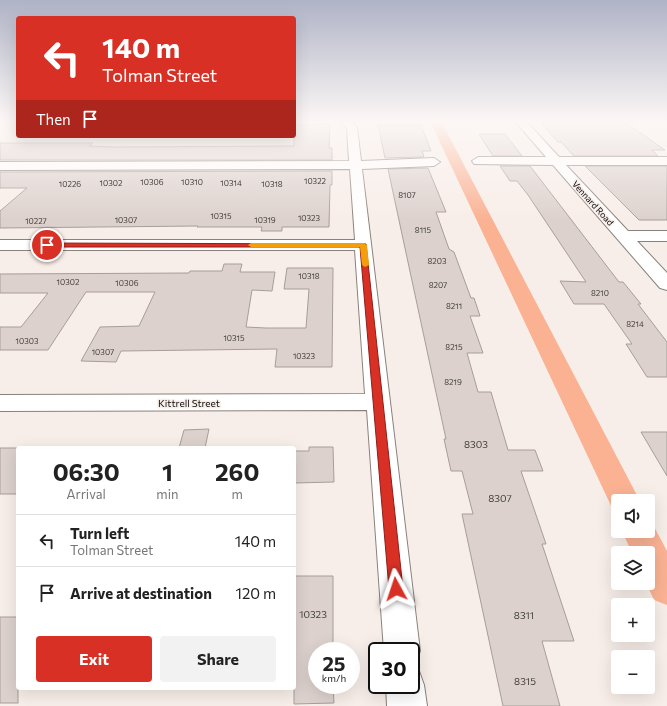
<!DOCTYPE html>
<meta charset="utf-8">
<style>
body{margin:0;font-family:Commissioner,sans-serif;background:#f2f2f2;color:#222;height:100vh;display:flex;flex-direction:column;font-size:15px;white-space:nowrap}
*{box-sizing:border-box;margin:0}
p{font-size:13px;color:#767676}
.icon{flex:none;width:22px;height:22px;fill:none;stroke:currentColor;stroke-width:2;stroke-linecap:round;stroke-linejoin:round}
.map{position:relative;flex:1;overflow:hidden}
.sheet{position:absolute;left:16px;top:446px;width:280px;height:244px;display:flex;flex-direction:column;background:#fff;border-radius:4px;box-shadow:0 4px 16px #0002}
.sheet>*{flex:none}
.guide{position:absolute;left:16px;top:16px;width:280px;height:122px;border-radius:4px;box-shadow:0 4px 16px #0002;background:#d93025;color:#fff;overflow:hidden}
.tools{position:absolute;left:611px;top:494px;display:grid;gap:8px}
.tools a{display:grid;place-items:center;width:44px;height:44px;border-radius:4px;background:#fff;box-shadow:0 4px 16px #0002;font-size:20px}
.speed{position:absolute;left:308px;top:642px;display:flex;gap:8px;font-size:20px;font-weight:700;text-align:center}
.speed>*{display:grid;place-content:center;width:52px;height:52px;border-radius:50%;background:#fff;box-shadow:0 4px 16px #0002;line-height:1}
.speed small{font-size:10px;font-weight:400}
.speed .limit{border:2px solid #111;border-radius:6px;background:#fff;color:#111}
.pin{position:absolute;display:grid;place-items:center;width:34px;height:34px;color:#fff;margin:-17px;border:2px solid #fff;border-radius:50%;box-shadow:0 1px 4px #0007}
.me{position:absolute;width:44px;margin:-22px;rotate:355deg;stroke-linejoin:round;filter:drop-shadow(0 0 3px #0008)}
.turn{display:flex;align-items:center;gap:14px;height:84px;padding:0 20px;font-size:18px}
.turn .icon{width:52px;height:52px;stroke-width:2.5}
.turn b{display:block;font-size:28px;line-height:34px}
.then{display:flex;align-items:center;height:38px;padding:0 20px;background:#0003;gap:8px;font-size:15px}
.eta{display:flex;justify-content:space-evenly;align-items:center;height:68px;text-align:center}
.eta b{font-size:24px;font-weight:700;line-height:28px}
.primary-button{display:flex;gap:8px;margin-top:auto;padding:8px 20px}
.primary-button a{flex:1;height:46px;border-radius:4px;background:#d93025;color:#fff;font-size:16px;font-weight:700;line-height:46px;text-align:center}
.primary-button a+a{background:#f2f2f2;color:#222}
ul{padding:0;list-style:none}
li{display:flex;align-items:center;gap:12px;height:52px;padding:0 20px;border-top:1px solid #e0e0e0}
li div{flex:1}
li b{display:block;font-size:15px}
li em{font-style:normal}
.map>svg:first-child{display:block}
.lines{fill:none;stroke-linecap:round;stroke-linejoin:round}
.canal{fill:#fab293;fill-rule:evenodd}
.building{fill:#dcd1cd;stroke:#a79d99}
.street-casing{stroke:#8a817d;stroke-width:2}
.street{fill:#fff;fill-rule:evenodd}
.route{fill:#d93025;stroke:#8d1f18}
.slow{fill:#f59e0b}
.labels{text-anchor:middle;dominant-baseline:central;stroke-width:3;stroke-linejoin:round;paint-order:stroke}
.number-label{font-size:8px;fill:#433e3c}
.far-street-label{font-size:9px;fill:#100d0b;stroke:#f8eee9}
.street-label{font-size:10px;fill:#100d0b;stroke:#f8eee9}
.near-number-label{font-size:10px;fill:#433e3c}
</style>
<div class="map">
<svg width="667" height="706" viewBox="0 0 667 706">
<rect width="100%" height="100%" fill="#f8eee9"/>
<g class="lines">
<g class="canal">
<polygon points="430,121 441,121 640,501 618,501 618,512 613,510"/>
<polygon points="648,520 651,521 667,551 667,605 654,600 646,583 648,583 648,553 632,553 622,531 648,531"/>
</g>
</g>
<g class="building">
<polygon points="541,123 626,123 665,150 652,150 658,156 574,156 561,142 558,142"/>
<polygon points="330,124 329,148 332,148 332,160 0,160 0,143 93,143 89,146 113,147 294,146 294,125"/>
<polygon points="378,125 421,125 431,151 422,151 424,157 385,158"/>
<polygon points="479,134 505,134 522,156 493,156"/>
<polygon points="500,166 530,166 619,282 623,282 641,304 638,304 667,342 667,377 647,377 626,344 632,344 604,304 574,304 560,281 586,282 528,195 517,181 510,181"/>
<polygon points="585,166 667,166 667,220 639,220"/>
<polygon points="428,168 446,212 436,212 449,249 454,252 471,298 474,298 480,316 470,316 483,353 467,353 478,392 491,392 508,450 535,450 543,471 521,471 546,544 542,544 574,641 542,641 560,706 503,706 462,514 473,514 462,471 451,471 444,439 446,439 388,169"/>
<polygon points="332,171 332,185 330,185 329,227 282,227 282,231 261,231 262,227 197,227 198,226 0,228 0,211 27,188 0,188 0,172"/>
<polygon points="224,264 242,264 240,272 275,272 272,291 252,290 246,327 266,328 306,328 309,289 284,289 287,268 333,268 332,367 275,367 277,349 121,351 116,362 81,361 100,327 139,326 155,292 86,292 48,350 0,350 0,327 21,327 48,293 0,293 0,274 189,273 190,271 222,271"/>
<polygon points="209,429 205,448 179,448 184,430"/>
<polygon points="641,432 667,432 667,476"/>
<polygon points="309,447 333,447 334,482 294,483 294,451 309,451"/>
<rect x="0" y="448" width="18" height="46"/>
<polygon points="294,576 333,576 333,651 317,651 317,685 333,685 334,703 294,704"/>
<rect x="0" y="617" width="18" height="86"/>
</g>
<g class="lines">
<defs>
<g id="street">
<polygon points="339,121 351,121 357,127 361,161 434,158 440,162 434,166 362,169 420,651 415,664 411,666 411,651 384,651 367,410 0,411 0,395 365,394 355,250 0,250 0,240 355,240 350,169 0,170 0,162 349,161 347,128"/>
<polygon points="515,121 526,121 559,157 667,157 667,165 566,165 628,231 667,231 667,241 637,241 667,273 667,290 660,288 553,165 474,164 472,161 478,157 546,157"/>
<polygon points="411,668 419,671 424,685 427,706 387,706 386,685 411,685"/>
</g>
</defs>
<use href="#street" class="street-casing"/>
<use href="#street" class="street"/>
</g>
<linearGradient id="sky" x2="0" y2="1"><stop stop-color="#afb3c6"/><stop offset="0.55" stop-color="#fcf7f5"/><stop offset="1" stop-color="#fcf7f5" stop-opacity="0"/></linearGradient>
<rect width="667" height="220" fill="url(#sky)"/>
<polygon class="route" points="45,243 366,244 403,589 401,594 396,596 391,594 389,589 360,247 47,247 44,245"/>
<polygon class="slow" points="363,243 367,245 369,265 365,267 362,265 360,247 251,247 248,245 251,243"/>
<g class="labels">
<g class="number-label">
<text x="315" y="181">10322</text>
<text x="152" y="182">10306</text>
<text x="192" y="182">10310</text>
<text x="111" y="183">10302</text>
<text x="231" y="183">10314</text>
<text x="70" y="184">10226</text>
<text x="272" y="184">10318</text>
<text x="407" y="195">8107</text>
<text x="221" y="216">10315</text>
<text x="309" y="218">10323</text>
<text x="126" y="220">10307</text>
<text x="265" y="220">10319</text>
<text x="36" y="221">10227</text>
<text x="423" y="230">8115</text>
<text x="437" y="261">8203</text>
<text x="309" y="276">10318</text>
<text x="68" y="282">10302</text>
<text x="127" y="283">10306</text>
<text x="438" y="285">8207</text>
<text x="600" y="293">8210</text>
<text x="454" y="306">8211</text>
<text x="635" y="324">8214</text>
<text x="234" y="338">10315</text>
<text x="27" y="341">10303</text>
<text x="454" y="347">8215</text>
<text x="103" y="352">10307</text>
<text x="304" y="356">10323</text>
<text x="453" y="382">8219</text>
</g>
<g class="far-street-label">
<text transform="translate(593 203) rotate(48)">Vennard Road</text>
</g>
<g class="street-label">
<text x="189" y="403">Kittrell Street</text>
</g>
<g class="near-number-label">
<text x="476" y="444">8303</text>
<text x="500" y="498">8307</text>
<text x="313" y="614">10323</text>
<text x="524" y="615">8311</text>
<text x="525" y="681">8315</text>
</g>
</g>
</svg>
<div class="tools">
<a><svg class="icon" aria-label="sound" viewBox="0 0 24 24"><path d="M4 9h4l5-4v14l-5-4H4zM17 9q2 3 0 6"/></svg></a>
<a><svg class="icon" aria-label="layers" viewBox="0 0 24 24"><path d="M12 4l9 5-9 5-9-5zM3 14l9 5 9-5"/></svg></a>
<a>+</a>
<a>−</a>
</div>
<div class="speed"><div>25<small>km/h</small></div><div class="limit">30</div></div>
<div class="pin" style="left:47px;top:245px;background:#d93025"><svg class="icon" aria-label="arrive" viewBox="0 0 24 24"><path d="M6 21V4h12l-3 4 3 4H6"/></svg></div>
<svg class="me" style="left:396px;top:589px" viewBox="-20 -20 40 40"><path d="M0-17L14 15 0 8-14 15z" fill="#d93025" stroke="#fff" stroke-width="4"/></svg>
<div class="guide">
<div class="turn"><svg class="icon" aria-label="left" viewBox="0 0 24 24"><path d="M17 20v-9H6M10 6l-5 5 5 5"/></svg><div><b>140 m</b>Tolman Street</div></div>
<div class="then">Then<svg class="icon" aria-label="arrive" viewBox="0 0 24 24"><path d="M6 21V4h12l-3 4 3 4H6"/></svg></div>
</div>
<section class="sheet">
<div class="eta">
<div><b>06:30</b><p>Arrival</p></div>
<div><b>1</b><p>min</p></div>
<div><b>260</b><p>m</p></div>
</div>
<ul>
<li><svg class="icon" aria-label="left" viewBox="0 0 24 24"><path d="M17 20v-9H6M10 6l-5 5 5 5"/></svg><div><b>Turn left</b><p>Tolman Street</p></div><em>140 m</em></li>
<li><svg class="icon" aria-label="arrive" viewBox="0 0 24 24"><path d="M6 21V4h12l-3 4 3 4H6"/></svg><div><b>Arrive at destination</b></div><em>120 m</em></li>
</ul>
<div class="primary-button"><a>Exit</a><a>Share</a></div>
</section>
</div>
